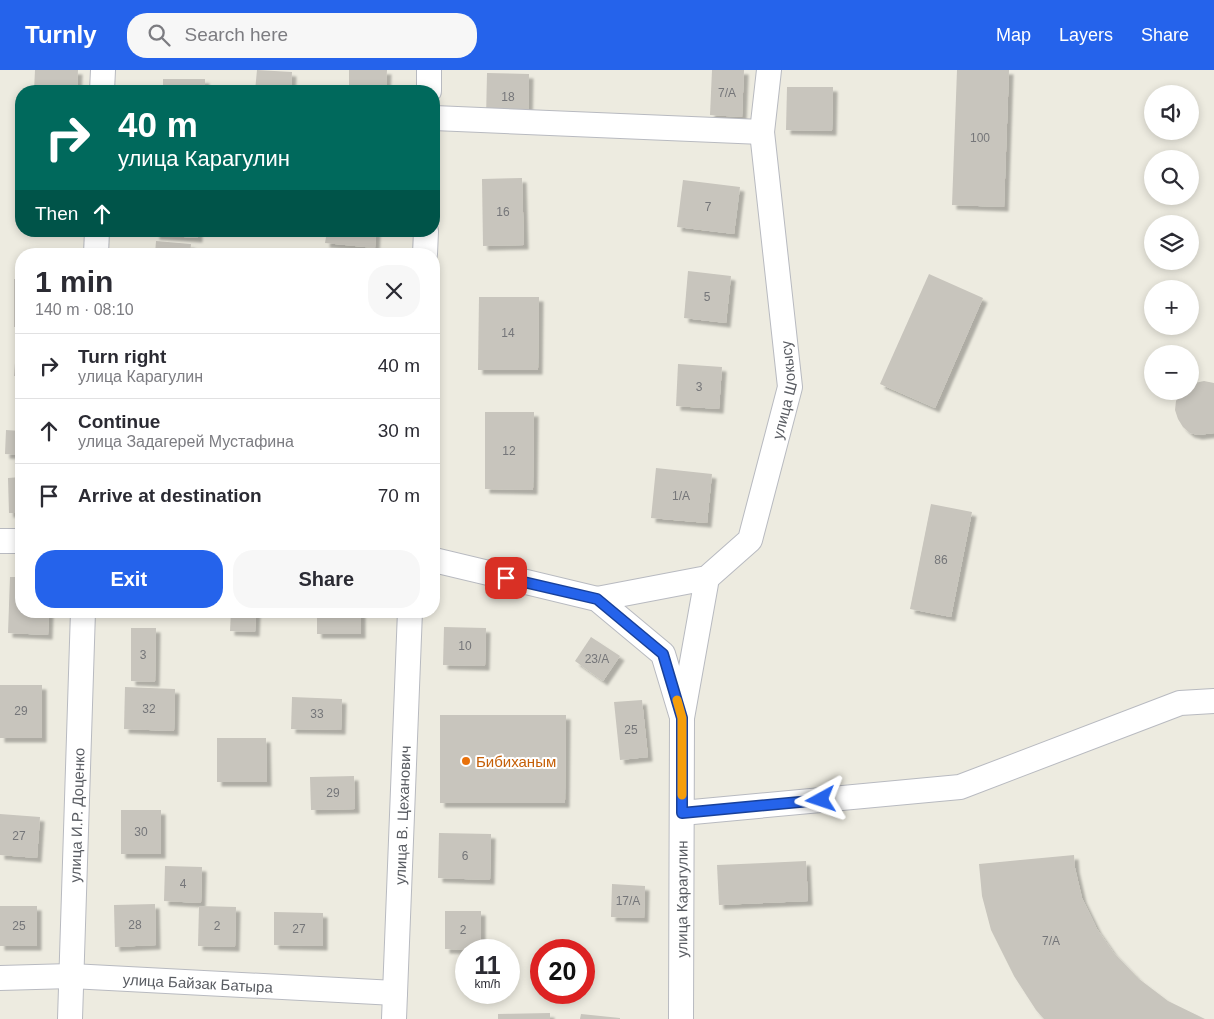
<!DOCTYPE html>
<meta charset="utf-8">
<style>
body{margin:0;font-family:Helvetica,sans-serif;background:#f7f7f7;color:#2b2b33;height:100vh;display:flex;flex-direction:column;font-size:19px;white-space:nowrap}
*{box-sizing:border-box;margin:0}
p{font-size:16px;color:#7c7c81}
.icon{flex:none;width:28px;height:28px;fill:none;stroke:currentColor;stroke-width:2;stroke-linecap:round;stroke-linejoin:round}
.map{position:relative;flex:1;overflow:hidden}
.drawer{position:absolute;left:15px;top:178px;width:425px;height:370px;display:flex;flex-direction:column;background:#fff;border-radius:20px;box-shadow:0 2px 8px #0003}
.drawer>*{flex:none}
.top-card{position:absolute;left:15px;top:15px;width:425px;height:152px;border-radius:20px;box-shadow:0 2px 8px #0003;background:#00695c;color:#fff;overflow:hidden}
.buttons{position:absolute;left:1144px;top:15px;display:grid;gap:10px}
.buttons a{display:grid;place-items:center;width:55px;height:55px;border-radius:50%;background:#fff;box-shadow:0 2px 8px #0003;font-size:25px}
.speed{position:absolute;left:455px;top:869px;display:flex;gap:10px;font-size:25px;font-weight:700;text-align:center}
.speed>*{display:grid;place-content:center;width:65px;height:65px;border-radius:50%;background:#fff;box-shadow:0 2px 8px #0003;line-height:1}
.speed small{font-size:12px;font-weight:400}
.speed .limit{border:8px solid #d22;background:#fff;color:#111}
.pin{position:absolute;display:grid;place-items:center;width:42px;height:42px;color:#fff;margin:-21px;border-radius:10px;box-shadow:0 2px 8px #0006}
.me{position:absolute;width:55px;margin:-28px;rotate:265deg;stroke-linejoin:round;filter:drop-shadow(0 0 4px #0008)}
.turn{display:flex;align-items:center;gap:18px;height:105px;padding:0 20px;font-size:22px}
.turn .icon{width:65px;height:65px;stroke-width:2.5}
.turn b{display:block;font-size:35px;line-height:42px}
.then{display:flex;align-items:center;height:48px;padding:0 20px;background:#0003;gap:10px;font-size:19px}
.round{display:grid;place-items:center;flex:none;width:52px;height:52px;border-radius:20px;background:#f7f7f7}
.overview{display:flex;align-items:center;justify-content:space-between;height:85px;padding:0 20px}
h1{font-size:30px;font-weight:600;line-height:38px}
.action{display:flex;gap:10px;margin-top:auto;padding:10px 20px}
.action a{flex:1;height:58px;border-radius:20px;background:#2563eb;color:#fff;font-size:20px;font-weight:600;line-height:58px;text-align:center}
.action a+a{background:#f7f7f7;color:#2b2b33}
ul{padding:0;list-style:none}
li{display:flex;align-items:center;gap:15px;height:65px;padding:0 20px;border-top:1px solid #e1e1e2}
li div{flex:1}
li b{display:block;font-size:19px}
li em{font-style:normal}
header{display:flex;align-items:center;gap:30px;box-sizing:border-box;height:70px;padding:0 25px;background:#2563eb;color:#fff}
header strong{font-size:24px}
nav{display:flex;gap:28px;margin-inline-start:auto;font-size:18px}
.search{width:350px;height:45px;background:#f7f7f7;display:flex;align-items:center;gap:12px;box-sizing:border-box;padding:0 18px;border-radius:20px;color:#7c7c81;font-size:19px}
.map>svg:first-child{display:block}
.building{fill:#c8c5bd;filter:url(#shadow)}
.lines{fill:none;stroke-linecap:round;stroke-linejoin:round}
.minor-casing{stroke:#b8bac0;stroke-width:26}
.minor{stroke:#fff;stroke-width:24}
.route-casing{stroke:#184099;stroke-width:12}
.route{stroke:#2563eb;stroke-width:9}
.slow{stroke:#f59e0b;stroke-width:9}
.food-dot{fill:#e8710a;stroke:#fff;stroke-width:2}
.labels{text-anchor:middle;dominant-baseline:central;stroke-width:4;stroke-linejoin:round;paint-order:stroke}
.number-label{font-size:12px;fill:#757679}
.street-label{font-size:15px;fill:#595c62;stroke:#fff}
.food-label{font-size:15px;fill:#c56008;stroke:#fff;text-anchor:start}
</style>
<header>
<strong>Turnly</strong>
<div class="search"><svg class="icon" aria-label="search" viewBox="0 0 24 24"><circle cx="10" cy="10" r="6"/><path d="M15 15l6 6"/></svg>Search here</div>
<nav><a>Map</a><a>Layers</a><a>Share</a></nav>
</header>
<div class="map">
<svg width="1214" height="949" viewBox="0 0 1214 949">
<defs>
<filter id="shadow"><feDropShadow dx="4.5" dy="4.5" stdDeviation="1" flood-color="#0004"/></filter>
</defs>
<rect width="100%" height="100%" fill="#edebe0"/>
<g class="building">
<polygon points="35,0 78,0 77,21 34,21"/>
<polygon points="257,0 292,2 291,21 255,21"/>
<polygon points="349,0 387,0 386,18 349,17"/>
<polygon points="712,0 744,0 742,47 710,45"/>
<polygon points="957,0 1009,0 1004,137 952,135"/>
<polygon points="487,3 529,4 528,50 486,49"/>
<rect x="163" y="9" width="42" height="12"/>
<polygon points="787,17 833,17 832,61 786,60"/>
<polygon points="522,108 524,175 483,176 482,109"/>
<polygon points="683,110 740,117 734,164 677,157"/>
<polygon points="155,161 198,161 198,168 155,165"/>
<polygon points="327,161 376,161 375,178 325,173"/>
<polygon points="156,171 191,174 190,184 155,184"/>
<polygon points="688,201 731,206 726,253 684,248"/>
<polygon points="929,204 983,228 935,338 880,314"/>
<rect x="14" y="209" width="7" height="48"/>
<polygon points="479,227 539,227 538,300 478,300"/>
<polygon points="17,266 21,266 21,306 14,306"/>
<polygon points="678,294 722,297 719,339 676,336"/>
<polygon points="1204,311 1214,313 1214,363 1198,365 1190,363 1183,357 1178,349 1175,340 1176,331 1181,321 1190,321 1190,314"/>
<polygon points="485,342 534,342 533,420 485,419"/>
<polygon points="6,360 21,361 21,385 5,384"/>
<polygon points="656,398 712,404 707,453 651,448"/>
<polygon points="21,407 21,443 9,443 8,408"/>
<polygon points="931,434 972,442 951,547 910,539"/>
<polygon points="10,507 21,507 21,541 49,541 48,565 8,563"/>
<polygon points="231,541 256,541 255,562 230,561"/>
<rect x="317" y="541" width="44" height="23"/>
<polygon points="444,557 486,558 485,596 443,595"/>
<polygon points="131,558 156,558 155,612 131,611"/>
<polygon points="591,567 620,586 603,611 575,591"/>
<rect x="0" y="615" width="42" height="53"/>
<polygon points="125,617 175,619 174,661 124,659"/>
<polygon points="292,627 342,629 341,660 291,659"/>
<polygon points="642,630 648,687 620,690 614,632"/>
<polygon points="440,645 566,645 565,733 440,733"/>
<polygon points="217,668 266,668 267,712 217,712"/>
<polygon points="354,706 355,739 311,740 310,707"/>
<rect x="121" y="740" width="40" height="44"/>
<polygon points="0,744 40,747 37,788 0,785"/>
<polygon points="439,763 491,764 490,810 438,808"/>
<polygon points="1074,785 1075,798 1082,828 1097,859 1113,882 1139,909 1168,931 1205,949 1044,949 1036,940 1014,906 991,860 982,826 979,794"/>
<polygon points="806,791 808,831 719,835 717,795"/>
<polygon points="165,796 202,797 201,833 164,831"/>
<polygon points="612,814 645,816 644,848 611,847"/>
<polygon points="155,834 156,875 115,877 114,835"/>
<rect x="0" y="836" width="37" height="40"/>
<polygon points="199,836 236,837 235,877 198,876"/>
<polygon points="445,841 481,841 481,880 445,879"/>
<polygon points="274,842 323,843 323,876 274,875"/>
<polygon points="550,943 550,949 498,949 498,944"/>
<polygon points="581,944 620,948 620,949 580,949"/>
</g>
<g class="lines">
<defs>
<g id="minor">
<polyline points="102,21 103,0"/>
<polyline points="429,21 429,0"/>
<polyline points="434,48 762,62"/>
<polyline points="96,184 97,161"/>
<polyline points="425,184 426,161"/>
<polyline points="0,471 21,471"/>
<polyline points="434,490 597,529 663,584 681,644"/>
<path id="s1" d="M597,529L707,508L750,470L790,317L762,62L769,0"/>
<polyline points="682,743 960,717 1180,633 1214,631"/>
<path id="s2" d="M0,908L71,906L395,923"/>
<path id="s3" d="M70,949L83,541"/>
<path id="s4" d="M394,949L410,541"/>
<path id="s5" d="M681,949L682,648L707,508"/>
</g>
</defs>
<use href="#minor" class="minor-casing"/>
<use href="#minor" class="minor"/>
</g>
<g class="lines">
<defs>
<polyline id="route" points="506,508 597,529 663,584 682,648 682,743 821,730"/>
</defs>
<use href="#route" class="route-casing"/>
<use href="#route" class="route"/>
<polyline class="slow" points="677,630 682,648 682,725"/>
</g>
<circle class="food-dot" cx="466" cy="691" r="5"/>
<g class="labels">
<g class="number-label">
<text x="727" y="23">7/А</text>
<text x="508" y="27">18</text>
<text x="980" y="68">100</text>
<text x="708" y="137">7</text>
<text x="503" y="142">16</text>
<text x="707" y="227">5</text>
<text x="508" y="263">14</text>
<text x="699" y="317">3</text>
<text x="509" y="381">12</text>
<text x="681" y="426">1/А</text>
<text x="941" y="490">86</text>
<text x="465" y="576">10</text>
<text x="143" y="585">3</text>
<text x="597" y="589">23/А</text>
<text x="149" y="639">32</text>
<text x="21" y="641">29</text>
<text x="317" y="644">33</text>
<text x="631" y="660">25</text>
<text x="333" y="723">29</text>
<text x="141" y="762">30</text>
<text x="19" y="766">27</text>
<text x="465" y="786">6</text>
<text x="183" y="814">4</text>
<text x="628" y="831">17/А</text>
<text x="135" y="855">28</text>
<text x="19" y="856">25</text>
<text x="217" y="856">2</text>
<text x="299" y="859">27</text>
<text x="463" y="860">2</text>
<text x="1051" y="871">7/А</text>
</g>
<g class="street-label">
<text stroke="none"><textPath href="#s1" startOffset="324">улица Шокысу</textPath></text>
<text stroke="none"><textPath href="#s3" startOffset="204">улица И.Р. Доценко</textPath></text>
<text stroke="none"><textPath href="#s4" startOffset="204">улица В. Цеханович</textPath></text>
<text stroke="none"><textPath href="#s5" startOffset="120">улица Карагулин</textPath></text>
<text stroke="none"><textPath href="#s2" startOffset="198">улица Байзак Батыра</textPath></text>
</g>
<g class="food-label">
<text x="476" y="691">Бибиханым</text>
</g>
</g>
</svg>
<div class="buttons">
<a><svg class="icon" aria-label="sound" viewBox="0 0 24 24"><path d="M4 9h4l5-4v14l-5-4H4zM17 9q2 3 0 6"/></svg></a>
<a><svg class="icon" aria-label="search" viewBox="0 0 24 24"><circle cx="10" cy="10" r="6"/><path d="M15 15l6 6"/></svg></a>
<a><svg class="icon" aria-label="layers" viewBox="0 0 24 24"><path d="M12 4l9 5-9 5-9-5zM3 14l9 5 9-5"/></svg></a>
<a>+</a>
<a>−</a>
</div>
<div class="speed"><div>11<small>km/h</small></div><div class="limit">20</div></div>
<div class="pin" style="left:506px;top:508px;background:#d93025"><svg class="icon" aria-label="arrive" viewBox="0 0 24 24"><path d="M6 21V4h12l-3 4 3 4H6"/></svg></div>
<svg class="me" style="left:821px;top:730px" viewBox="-20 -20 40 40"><path d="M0-17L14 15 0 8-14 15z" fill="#2563eb" stroke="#fff" stroke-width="4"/></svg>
<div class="top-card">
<div class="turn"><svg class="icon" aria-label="right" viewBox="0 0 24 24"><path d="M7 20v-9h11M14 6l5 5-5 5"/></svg><div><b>40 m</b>улица Карагулин</div></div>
<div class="then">Then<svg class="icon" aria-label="ahead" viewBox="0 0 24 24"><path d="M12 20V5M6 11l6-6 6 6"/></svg></div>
</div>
<section class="drawer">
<div class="overview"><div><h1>1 min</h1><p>140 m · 08:10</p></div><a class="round"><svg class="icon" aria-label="close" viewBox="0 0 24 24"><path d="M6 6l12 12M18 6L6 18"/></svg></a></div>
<ul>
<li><svg class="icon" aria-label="right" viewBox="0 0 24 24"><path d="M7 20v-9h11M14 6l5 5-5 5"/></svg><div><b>Turn right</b><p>улица Карагулин</p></div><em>40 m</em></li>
<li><svg class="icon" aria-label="ahead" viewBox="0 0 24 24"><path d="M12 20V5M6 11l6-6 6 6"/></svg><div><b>Continue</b><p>улица Задагерей Мустафина</p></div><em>30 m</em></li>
<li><svg class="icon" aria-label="arrive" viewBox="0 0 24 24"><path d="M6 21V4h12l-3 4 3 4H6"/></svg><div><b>Arrive at destination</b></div><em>70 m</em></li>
</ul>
<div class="action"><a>Exit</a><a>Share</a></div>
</section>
</div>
